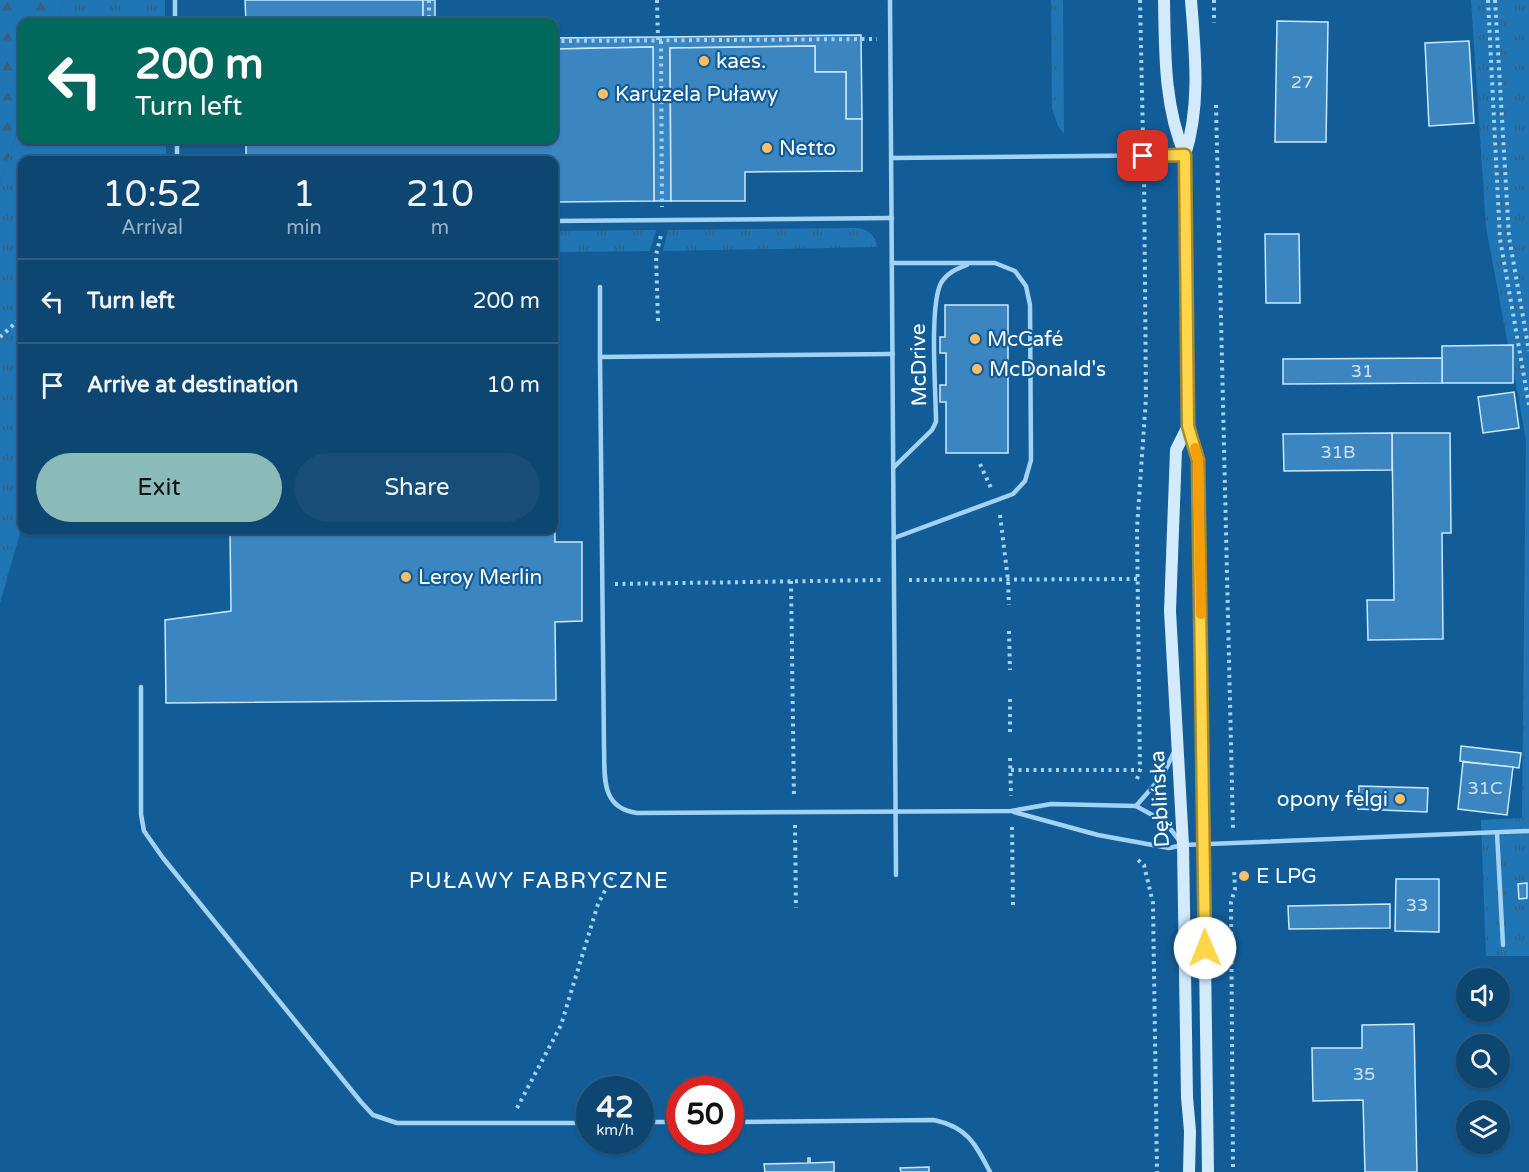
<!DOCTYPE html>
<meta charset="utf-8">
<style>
body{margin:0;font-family:"Varela Round",sans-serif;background:#174d77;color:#f1f3f6;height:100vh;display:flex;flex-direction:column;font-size:22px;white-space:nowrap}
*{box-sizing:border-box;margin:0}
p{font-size:20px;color:#9bb1c4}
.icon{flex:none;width:33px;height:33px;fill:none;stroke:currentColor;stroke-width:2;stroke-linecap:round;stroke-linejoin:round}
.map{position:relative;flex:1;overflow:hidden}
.details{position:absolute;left:18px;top:156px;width:540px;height:378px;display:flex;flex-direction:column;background:#0e4672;border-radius:12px;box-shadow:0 2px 4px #0004,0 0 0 2px #2e5e84}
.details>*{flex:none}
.guide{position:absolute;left:18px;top:18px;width:540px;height:126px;border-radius:12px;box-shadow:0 2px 4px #0004,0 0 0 2px #2e5e84;background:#00695c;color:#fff;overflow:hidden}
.controls{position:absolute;left:1456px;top:968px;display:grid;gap:12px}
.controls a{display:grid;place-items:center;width:54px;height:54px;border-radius:50%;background:#0e4672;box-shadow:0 2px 4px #0004,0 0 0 2px #2e5e84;font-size:30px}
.speed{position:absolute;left:576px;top:1076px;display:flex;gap:12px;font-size:30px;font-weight:700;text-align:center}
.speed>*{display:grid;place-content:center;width:78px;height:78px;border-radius:50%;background:#0e4672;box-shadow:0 2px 4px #0004,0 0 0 2px #2e5e84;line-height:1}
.speed small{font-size:15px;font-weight:400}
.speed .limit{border:9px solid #d22;background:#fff;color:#111}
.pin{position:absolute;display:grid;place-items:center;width:51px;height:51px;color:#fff;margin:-26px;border-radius:12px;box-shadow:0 3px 9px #0006}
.me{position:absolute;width:66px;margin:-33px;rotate:359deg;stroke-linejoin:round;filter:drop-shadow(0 0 4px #0008)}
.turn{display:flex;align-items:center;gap:21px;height:126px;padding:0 18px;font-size:27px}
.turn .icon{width:78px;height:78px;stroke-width:2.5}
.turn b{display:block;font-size:42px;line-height:51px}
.eta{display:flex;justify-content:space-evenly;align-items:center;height:102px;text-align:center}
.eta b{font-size:36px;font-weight:600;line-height:42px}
.primary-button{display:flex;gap:12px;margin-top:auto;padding:12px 18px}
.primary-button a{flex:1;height:69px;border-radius:36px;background:#8bbbb9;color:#111;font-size:24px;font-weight:600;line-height:69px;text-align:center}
.primary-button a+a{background:#174d77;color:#f1f3f6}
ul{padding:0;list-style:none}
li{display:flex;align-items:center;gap:18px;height:84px;padding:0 18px;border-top:2px solid #2e5e84}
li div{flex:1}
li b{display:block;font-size:22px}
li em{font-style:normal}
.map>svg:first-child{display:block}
.grass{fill:url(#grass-tufts)}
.forest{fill:url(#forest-firs)}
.building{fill:#3b86c0;stroke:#cbe8fd;stroke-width:1.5}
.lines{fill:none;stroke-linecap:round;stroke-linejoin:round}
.path{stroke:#a3d2f3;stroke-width:4;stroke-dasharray:3 4.5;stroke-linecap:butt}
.service{stroke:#a3d2f3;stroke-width:4.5}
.secondary{stroke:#d3eafd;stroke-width:12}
.route-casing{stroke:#a68a30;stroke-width:15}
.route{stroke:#ffd54a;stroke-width:10}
.slow{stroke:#f59e0b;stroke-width:10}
.poi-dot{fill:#ffbf66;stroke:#125d98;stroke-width:2}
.labels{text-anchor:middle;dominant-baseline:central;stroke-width:4.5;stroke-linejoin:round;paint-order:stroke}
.number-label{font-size:18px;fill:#cee1ef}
.poi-label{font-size:21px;fill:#fff;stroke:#125d98;text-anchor:start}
.street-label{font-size:21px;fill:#fff;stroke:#125d98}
.neighbourhood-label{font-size:22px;letter-spacing:1.5px;fill:#fff;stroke:#125d98}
</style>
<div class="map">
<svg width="1529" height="1172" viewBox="0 0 1529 1172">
<defs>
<pattern id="grass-tufts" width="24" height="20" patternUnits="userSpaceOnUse" patternTransform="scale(1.5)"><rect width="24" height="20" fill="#2076b5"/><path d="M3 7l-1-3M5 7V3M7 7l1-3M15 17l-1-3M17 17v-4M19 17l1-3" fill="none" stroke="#366180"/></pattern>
<pattern id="forest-firs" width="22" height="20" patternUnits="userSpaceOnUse" patternTransform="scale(1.5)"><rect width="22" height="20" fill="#2076b5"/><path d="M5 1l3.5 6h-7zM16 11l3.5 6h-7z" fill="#366180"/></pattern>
</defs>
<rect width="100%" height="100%" fill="#125d98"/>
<g class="grass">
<polygon points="64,0 165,0 165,22 57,22"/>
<polygon points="1051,0 1063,0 1064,134 1058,126 1052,108"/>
<polygon points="1471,0 1529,0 1529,956 1486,956 1481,820 1522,818 1526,440 1514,373 1513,345 1508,345 1486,227"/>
<polygon points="22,119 22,140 166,140 166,160 22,160 22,526 0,603 0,182"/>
<path d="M857,228C868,230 875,234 877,247L663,251L668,230Z"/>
<polygon points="656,230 650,251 554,252 554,231"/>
</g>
<polygon class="forest" points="0,0 64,0 57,22 22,22 22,119 0,182"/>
<g class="building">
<polygon points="245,0 423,0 423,22 246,22"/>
<rect x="423" y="0" width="12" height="22"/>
<polygon points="1277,21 1328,22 1326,142 1275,142"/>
<polygon points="861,35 862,119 846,119 846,72 815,72 815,46 670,48 671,201 654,201 653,47 554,49 554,38"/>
<polygon points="1469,41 1474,123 1429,126 1425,43"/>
<polygon points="815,46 815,72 846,72 846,119 862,119 862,171 745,172 745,201 671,201 670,48"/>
<polygon points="653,47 654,201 554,202 554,160 246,160 246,140 554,140 554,49"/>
<polygon points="1265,234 1299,234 1300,303 1266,303"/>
<polygon points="945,305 1008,305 1008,453 946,453 946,402 940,402 940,385 946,385 946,353 940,353 940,337 945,337"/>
<polygon points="1513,345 1513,383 1442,383 1442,346"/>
<polygon points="1442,358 1442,383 1283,384 1283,359"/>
<polygon points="554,390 555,542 582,542 582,621 555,622 556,700 166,703 165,620 231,611 230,530 554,530"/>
<polygon points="1514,392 1519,428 1483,433 1478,397"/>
<polygon points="1392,433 1450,433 1451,533 1442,533 1443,639 1368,640 1367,600 1394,600"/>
<polygon points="1392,433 1392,470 1284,471 1283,434"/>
<polygon points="1461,746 1521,753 1519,768 1460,761"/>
<polygon points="1463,762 1513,767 1507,815 1458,809"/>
<polygon points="1359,786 1428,788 1427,812 1358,809"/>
<polygon points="1396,879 1439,879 1439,932 1395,931"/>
<polygon points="1527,883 1527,898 1519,899 1518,884"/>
<polygon points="1390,904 1390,928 1289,929 1288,906"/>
<polygon points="1414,1024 1417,1172 1365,1172 1363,1100 1313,1101 1312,1048 1362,1048 1362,1025"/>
<polygon points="808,1158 810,1158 810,1163 834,1162 834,1172 765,1172 764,1164 808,1163"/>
<polygon points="929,1167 929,1172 901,1172 900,1168"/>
</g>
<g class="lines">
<g class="path">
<polyline points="429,0 429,22"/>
<polyline points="657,0 658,40"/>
<polyline points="1140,0 1143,140"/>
<polyline points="1214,0 1214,23"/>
<polyline points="1488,0 1500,239 1529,405"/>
<polyline points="1495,0 1509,237 1529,351"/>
<polyline points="554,41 877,39"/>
<polyline points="661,41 662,207"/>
<polyline points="1216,105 1233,830"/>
<polyline points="658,321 656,255 661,235"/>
<polyline points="0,337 22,317"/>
<polyline points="980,464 991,488"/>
<polyline points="1000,515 1008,580 1009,605"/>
<polyline points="909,580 1137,579"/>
<polyline points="791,581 794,797"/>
<polyline points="615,584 881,580"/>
<polyline points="1009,631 1010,670"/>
<polyline points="1010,732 1010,696"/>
<polyline points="1010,758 1011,796"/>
<polyline points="1011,770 1140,770"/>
<polyline points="1137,779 1140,770 1137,528 1146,398 1144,169"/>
<polyline points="795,825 796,908"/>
<polyline points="1012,827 1013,906"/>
<polyline points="1138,860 1144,865 1153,903 1157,1172"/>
<polyline points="517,1108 561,1025 598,904 612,877"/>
<polyline points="1233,1167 1231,902 1235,889 1234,869"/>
</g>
<g class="service">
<polyline points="175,0 175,22"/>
<polyline points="890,0 896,875"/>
<polyline points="177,140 177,160"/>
<polyline points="892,158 1182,155"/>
<polyline points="554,221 892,218"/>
<polyline points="892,263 995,263 1015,271 1026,286 1030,305 1031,460 1025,481 1013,494 894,538"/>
<polyline points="600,287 600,357"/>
<path d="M893,354L600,357L604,747C605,776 600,808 637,813L1011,811L1051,804L1136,806L1163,775L1174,752"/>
<path d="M894,467L932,430L936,422C936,393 929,306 941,283C947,273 956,269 967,265"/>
<polyline points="141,687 141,814 144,831 163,858 361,1102 373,1115 397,1123 590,1123"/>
<polyline points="1136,806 1165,822 1179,840"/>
<polyline points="1014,812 1098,835 1169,848 1183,845 1529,831"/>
<polyline points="1497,833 1503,945"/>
<polyline points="640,1122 680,1122"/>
<path d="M730,1122L934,1120C967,1127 975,1143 990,1172"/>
</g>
<g class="secondary">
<path d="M1164,0C1165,52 1164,107 1185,155"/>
<path d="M1191,0C1195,52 1201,105 1185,155L1188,426L1198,460L1208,1172"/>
<polyline points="1188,426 1176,450 1170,611 1183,845 1187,1097 1190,1131 1189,1172"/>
</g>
</g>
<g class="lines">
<defs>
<polyline id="route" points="1143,156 1185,155 1188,426 1198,460 1205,948"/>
</defs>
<use href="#route" class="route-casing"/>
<use href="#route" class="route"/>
<polyline class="slow" points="1195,448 1198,460 1201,614"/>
</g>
<g class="poi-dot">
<circle cx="704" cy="61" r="6"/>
<circle cx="603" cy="94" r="6"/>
<circle cx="767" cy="148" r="6"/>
<circle cx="975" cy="339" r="6"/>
<circle cx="977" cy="369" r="6"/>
<circle cx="406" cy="577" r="6"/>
<circle cx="1400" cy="799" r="6"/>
<circle cx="1244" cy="876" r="6"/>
</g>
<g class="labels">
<g class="number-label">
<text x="1302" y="82">27</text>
<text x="1362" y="371">31</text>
<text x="1338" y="452">31B</text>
<text x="1485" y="788">31C</text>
<text x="1417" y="905">33</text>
<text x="1364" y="1074">35</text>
</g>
<g class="poi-label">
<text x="716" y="61">kaes.</text>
<text x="615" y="94">Karuzela Puławy</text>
<text x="779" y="148">Netto</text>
<text x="987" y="339">McCafé</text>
<text x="989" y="369">McDonald's</text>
<text x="418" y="577">Leroy Merlin</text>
<text x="1388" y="799" text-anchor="end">opony felgi</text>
<text x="1256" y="876">E LPG</text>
</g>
<g class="street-label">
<text transform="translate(919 365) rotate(-91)">McDrive</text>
<text transform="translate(1160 799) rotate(-93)">Dęblińska</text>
</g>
<g class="neighbourhood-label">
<text x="539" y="881">PUŁAWY FABRYCZNE</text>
</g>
</g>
</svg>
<div class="controls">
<a><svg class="icon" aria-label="sound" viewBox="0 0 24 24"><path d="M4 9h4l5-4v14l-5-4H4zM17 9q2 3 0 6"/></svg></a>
<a><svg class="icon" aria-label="search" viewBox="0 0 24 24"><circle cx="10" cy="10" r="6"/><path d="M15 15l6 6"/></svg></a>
<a><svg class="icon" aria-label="layers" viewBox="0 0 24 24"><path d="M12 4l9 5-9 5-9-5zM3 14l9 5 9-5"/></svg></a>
</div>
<div class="speed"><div>42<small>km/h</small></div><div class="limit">50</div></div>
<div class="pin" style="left:1143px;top:156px;background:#d93025"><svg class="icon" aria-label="arrive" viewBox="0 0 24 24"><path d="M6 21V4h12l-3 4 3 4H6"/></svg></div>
<svg class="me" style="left:1205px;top:948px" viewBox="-20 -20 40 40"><circle r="19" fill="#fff"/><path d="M0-13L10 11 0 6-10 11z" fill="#ffd54a"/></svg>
<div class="guide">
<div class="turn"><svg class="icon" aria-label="left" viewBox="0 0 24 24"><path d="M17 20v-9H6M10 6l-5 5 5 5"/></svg><div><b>200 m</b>Turn left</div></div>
</div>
<section class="details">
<div class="eta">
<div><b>10:52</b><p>Arrival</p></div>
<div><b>1</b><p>min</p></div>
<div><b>210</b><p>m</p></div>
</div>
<ul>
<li><svg class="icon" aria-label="left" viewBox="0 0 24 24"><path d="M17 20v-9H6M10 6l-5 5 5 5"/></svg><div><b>Turn left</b></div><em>200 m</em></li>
<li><svg class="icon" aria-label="arrive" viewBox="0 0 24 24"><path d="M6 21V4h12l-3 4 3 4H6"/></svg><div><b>Arrive at destination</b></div><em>10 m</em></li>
</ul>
<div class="primary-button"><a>Exit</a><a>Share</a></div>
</section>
</div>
